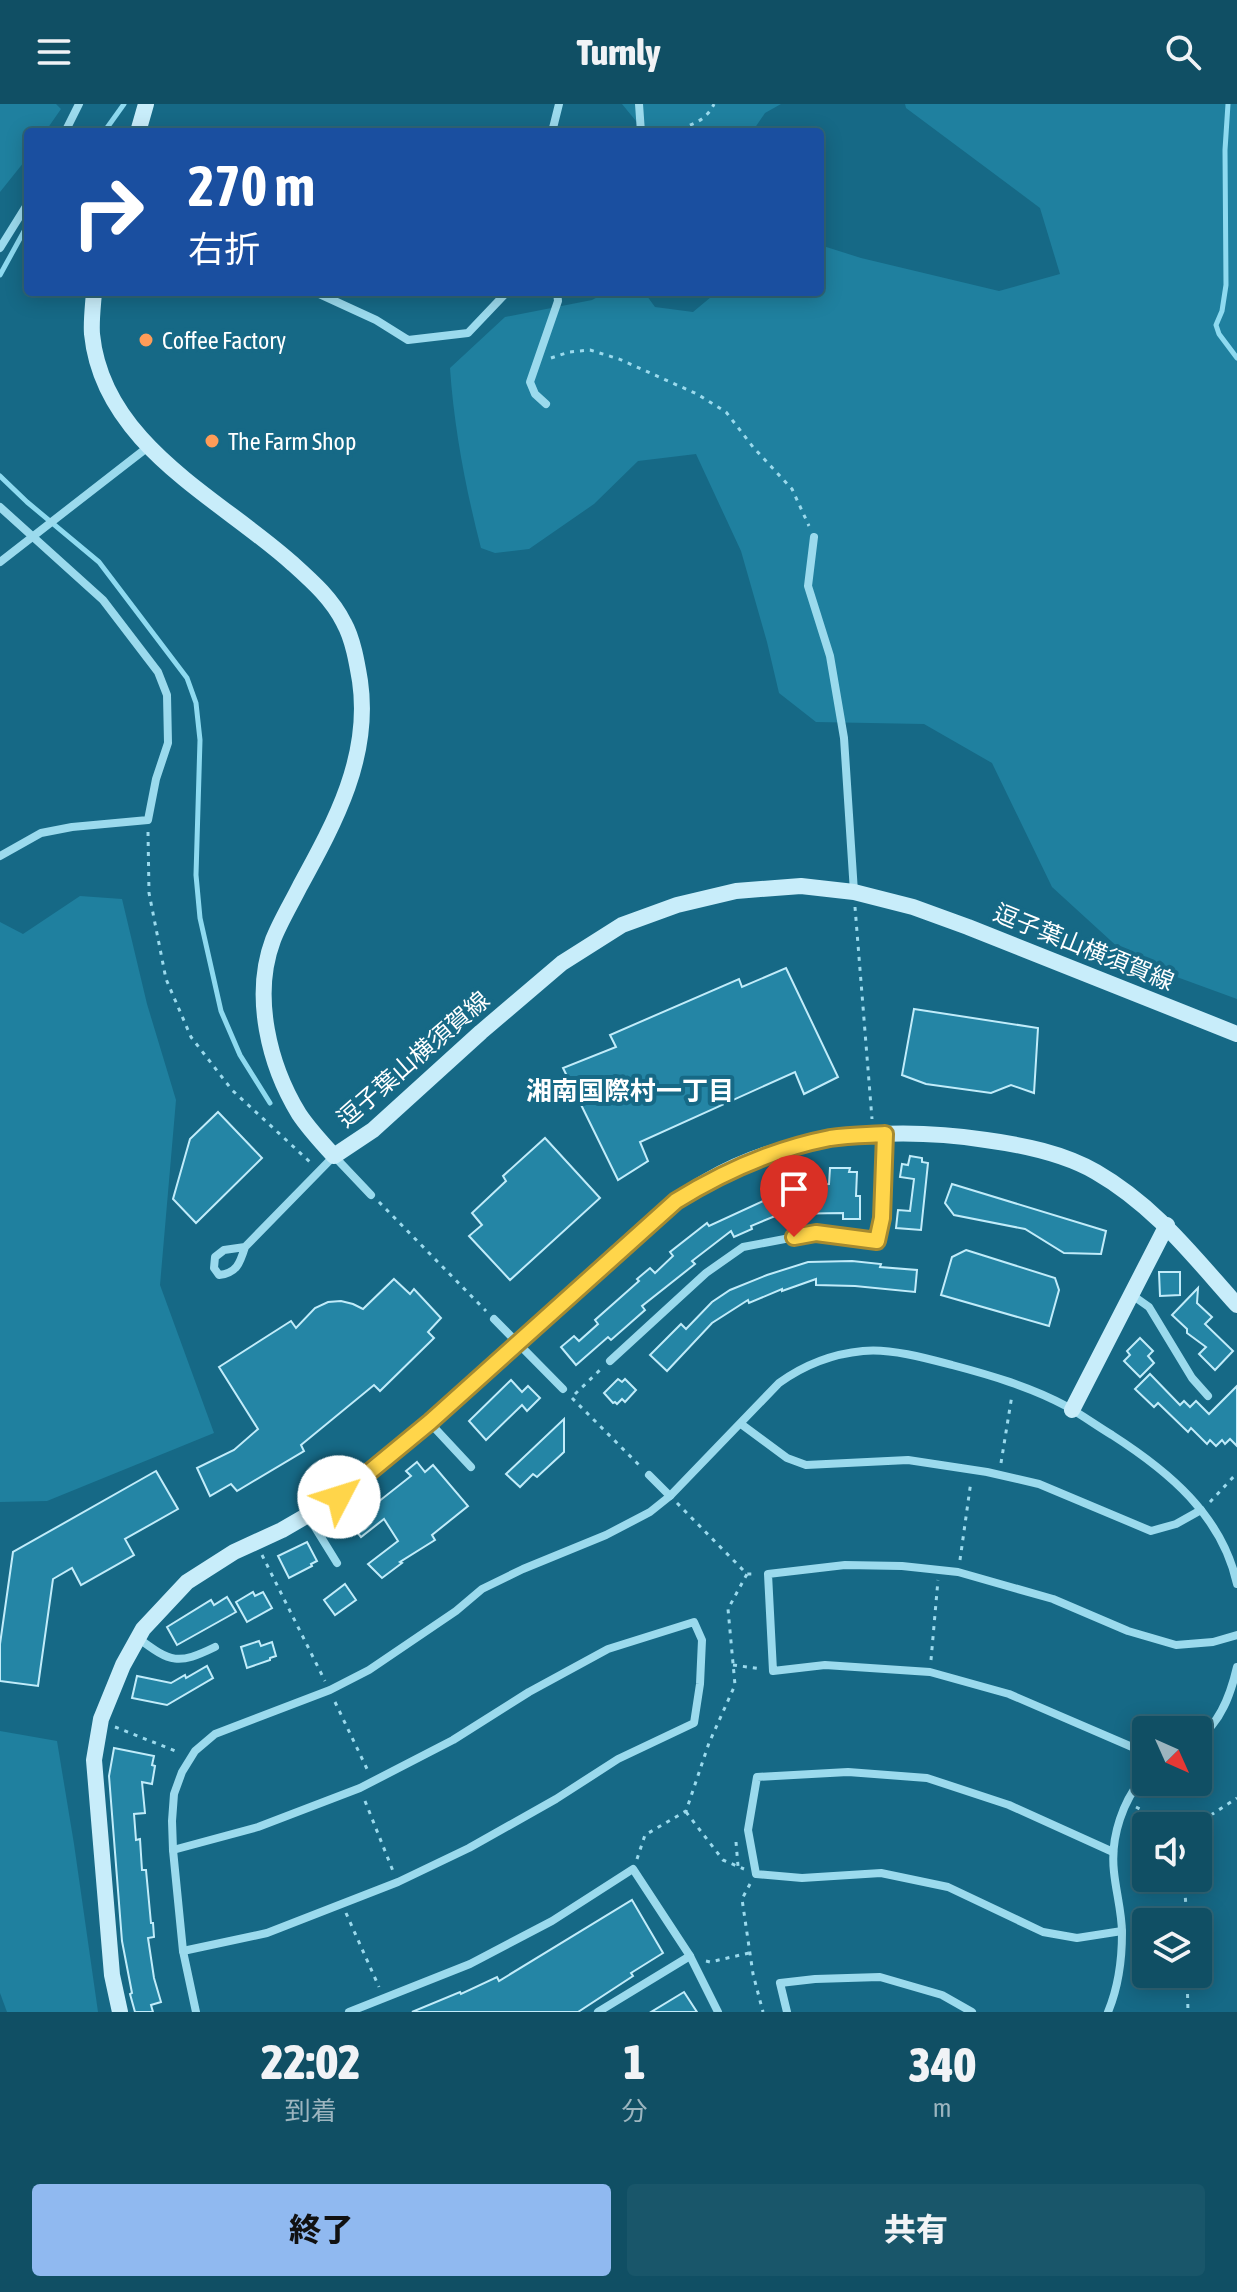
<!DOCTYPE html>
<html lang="ja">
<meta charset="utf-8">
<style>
body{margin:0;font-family:"Asap Condensed","Noto Sans JP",sans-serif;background:#19566a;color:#f1f3f6;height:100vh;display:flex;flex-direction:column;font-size:30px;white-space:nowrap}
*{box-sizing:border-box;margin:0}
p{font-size:26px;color:#9cb5bf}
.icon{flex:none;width:44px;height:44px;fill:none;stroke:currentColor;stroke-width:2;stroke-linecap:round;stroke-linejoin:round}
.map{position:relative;height:1908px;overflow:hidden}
.panel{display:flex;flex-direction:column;background:#104f64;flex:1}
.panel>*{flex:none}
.top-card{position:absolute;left:24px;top:24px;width:800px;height:168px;border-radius:8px;box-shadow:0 4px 20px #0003,0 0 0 2px #306678;background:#1a4fa0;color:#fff;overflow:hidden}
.needle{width:52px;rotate:135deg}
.controls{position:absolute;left:1132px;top:1612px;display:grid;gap:16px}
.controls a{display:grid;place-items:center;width:80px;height:80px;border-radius:8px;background:#104f64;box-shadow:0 4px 20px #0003,0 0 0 2px #306678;font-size:40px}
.pin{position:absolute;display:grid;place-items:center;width:68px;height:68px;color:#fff;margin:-82px -34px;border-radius:50% 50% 50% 0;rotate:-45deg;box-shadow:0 0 8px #0007}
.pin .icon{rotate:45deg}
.me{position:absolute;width:88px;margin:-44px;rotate:50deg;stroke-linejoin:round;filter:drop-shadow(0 0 6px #0008)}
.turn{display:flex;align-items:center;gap:28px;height:168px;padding:0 32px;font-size:36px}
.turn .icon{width:104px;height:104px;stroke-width:2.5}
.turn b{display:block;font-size:56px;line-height:68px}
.eta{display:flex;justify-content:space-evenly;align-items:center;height:136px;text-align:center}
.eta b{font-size:48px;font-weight:800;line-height:56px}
.primary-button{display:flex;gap:16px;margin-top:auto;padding:16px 32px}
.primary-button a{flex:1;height:92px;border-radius:8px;background:#90b9f0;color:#111;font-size:32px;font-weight:800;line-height:92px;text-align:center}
.primary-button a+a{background:#19566a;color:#f1f3f6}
header{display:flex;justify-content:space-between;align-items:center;height:104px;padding:0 32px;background:#104f64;font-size:36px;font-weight:800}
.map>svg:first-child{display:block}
.green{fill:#1f809f}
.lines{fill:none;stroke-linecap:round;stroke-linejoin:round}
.stream{stroke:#8edaf0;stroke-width:5}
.building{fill:#2485a5;stroke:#c1ecfa;stroke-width:2}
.path{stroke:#9bdaed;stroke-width:3;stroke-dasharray:4 6;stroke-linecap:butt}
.street{stroke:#9bdaed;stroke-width:8}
.secondary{stroke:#c8edfa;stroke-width:16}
.route-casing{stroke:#a68a30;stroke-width:20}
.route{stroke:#ffd54a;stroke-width:14}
.poi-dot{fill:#ff9c58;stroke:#166986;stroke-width:3}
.labels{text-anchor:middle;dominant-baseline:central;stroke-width:8;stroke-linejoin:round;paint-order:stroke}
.poi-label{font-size:24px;fill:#fff;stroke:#166986;text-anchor:start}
.street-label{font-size:24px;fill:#fff;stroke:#166986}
.neighbourhood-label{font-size:26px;font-weight:bold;fill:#fff;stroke:#166986}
</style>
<header><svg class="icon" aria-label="menu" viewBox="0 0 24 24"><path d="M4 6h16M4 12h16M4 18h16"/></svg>Turnly<svg class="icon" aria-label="search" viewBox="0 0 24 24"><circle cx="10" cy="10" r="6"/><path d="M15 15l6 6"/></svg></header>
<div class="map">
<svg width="1237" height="1908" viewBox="0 0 1237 1908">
<rect width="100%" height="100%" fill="#166986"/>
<g class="green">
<polygon points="0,0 56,0 61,5 45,28 28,28 28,53 0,88"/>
<polygon points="622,0 781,0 765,9 752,28 645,28"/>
<path d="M905,0H1237V895L1133,857L1052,783L992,659L924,620L816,618L779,589L767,538L741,447L696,350L638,357L594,400L529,445L495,449L481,444C466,386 454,324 450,264L505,213L592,196L607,188H644L655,203L693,208L717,188H820V141L861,154L999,187L1060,170L1040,104L906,4Z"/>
<polygon points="80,792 122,795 147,900 176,996 160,1181 214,1329 47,1397 0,1398 0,818 23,830"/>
<polygon points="0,1627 57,1637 74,1740 98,1908 7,1908 0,1889"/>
</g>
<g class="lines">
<g class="stream">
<polyline points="1228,0 1225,46 1226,181 1222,207 1216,221 1219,230 1237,254"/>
<polyline points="104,28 124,0"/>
<polyline points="0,171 28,120"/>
<polyline points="0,372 27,398 99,458 187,574 196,599 200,636 196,771 200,814 221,907 240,951 270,999"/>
</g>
</g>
<g class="building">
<polygon points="786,864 838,973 804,990 795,968 640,1038 648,1057 618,1076 563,964 616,943 610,931 739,875 742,883"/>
<polygon points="914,905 1038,924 1034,989 1011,981 991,989 926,980 902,971"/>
<polygon points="218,1008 262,1054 196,1119 173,1095 190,1035"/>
<polygon points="545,1034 600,1094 510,1176 469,1132 482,1121 472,1109 506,1077 503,1072"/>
<polygon points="910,1052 922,1054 922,1058 928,1059 921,1126 896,1124 898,1106 910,1107 914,1075 900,1073 902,1060 908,1061"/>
<polygon points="830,1064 850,1064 849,1068 857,1068 856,1092 860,1092 860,1115 843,1115 843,1109 780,1110 751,1122 752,1125 734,1133 731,1127 692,1157 695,1160 642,1202 645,1206 611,1236 608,1233 576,1261 561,1243 574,1232 579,1237 598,1220 595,1216 639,1177 637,1175 650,1164 655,1169 673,1152 670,1148 707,1119 709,1122 798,1081 829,1080"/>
<polygon points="952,1080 1106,1127 1101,1150 1064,1149 1025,1125 954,1111 945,1099"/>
<polygon points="966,1146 1055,1174 1059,1186 1049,1222 941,1191 952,1153"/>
<polygon points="852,1157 881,1160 880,1163 917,1166 915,1188 855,1182 816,1181 816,1175 782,1187 782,1185 749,1199 748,1196 712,1219 667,1267 650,1251 681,1220 686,1225 712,1198 730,1186 767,1171 808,1158"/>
<polygon points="1159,1168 1180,1168 1180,1191 1160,1192"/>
<polygon points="394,1175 410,1190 414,1185 441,1214 428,1228 434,1234 380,1287 374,1281 301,1341 304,1347 237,1387 231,1380 210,1392 197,1364 234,1346 258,1325 219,1263 291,1217 296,1224 315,1204 328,1198 341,1197 353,1200 363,1205"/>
<polygon points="1198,1184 1197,1199 1212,1213 1205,1220 1233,1247 1215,1266 1199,1250 1206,1243 1187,1229 1187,1225 1172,1211"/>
<polygon points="1140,1234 1153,1247 1148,1252 1154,1259 1140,1273 1124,1257 1130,1251 1127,1247"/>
<polygon points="1150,1270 1180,1301 1184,1297 1190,1303 1196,1297 1209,1310 1237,1282 1237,1342 1230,1335 1225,1340 1222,1336 1216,1342 1210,1336 1207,1340 1191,1324 1188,1328 1158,1299 1154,1303 1135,1285"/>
<polygon points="618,1275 622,1278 625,1275 636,1286 625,1298 622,1295 617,1300 615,1298 613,1299 604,1289"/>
<polygon points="511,1276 522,1288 528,1282 540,1294 527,1307 522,1301 486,1336 469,1317"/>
<polygon points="564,1315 564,1348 537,1373 533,1370 520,1383 506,1370"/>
<polygon points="417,1358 425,1368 433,1361 468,1402 432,1431 435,1436 400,1458 402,1459 382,1474 368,1460 398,1437 384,1415 361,1433 352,1422 361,1415 359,1413 411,1372 406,1367"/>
<polygon points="156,1367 178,1405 125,1435 134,1451 81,1481 72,1464 53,1475 38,1582 0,1577 0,1540 13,1448"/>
<polygon points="307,1438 317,1457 311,1460 312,1462 289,1474 278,1452"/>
<polygon points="345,1480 356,1496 335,1511 324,1496"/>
<polygon points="253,1488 255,1492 263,1488 272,1504 247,1518 236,1498"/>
<polygon points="227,1493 236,1508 177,1541 167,1523 211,1496 214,1501"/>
<polygon points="259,1537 261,1542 272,1538 276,1552 270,1554 270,1556 247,1564 241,1543"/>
<polygon points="207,1562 213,1574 167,1601 132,1594 137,1572 171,1579 185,1571 186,1574"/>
<polygon points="114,1644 154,1652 152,1661 155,1662 152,1680 142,1678 145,1709 134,1710 136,1736 140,1735 142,1766 146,1766 151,1819 153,1819 154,1833 148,1834 154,1874 161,1898 151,1901 153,1908 135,1908 130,1890 132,1889 122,1837 109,1672"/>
<polygon points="632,1796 663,1849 631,1869 633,1872 578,1908 412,1908 460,1888 461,1890 497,1873 499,1877"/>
<polygon points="684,1888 697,1908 651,1908"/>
</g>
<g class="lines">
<g class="path">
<path d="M671,28C689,21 705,19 714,0"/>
<polyline points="551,254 569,248 590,246 619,255 697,290 726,308 753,343 792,385 809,422"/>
<polyline points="148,728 149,789 166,875 191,933 232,986 310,1058"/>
<polyline points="855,803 872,1015"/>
<polyline points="379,1098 486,1207"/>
<polyline points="575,1290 601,1265"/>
<polyline points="572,1294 640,1362"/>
<polyline points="1001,1359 1012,1291"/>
<polyline points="1210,1398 1237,1369"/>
<polyline points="677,1399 747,1470 756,1470"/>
<polyline points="262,1451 325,1577"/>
<polyline points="960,1456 971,1377"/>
<polyline points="931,1556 938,1476"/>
<polyline points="733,1561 762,1565"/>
<polyline points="335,1598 368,1667"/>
<polyline points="115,1623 178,1648"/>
<polyline points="365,1697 393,1767"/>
<polyline points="1136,1703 1172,1722"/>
<polyline points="686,1708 723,1756 744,1765"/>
<polyline points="1194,1722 1237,1694"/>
<polyline points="736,1738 738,1762"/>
<polyline points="637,1755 645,1731 686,1707 709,1639 735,1581 728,1505 747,1470"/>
<polyline points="1184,1774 1187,1818"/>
<polyline points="750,1780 742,1795 753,1870 763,1908"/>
<polyline points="346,1809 379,1883"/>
<polyline points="706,1857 710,1858 749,1849"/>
<polyline points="1187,1870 1188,1908"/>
</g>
<g class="street">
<polyline points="639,0 641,28"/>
<polyline points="65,28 79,0"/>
<polyline points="552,28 559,0"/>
<polyline points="0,144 28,99"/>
<polyline points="315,188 376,216 408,236 468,229 507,188"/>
<polyline points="546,300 535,290 530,278 558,197 557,188"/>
<polyline points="0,403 103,496 158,568 167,591 168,639 156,675 148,716 72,723 41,729 0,752"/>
<polyline points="814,433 808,482 830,552 844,634 854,788"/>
<polyline points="0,458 148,343"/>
<path d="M245,1143L224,1146L215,1153L214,1164L219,1171C237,1169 240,1159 245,1143L334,1052L371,1091"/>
<polyline points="1132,1191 1149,1203 1192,1274 1208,1292"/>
<polyline points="494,1215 563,1285"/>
<polyline points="610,1257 706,1169 743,1143 816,1129 877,1137 882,1114 885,1031"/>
<polyline points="430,1319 471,1363"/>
<polyline points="741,1320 787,1354 806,1361 908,1356 987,1368 1039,1380 1151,1427 1176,1420 1201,1406"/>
<polyline points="649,1371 670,1392"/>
<polyline points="308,1412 337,1459"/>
<path d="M138,1534C171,1559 178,1561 215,1543"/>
<path d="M1198,1634C1221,1619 1231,1589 1237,1563"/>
<polyline points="1146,1649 1009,1590 930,1568 825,1561 773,1567 768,1470 845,1461 902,1462 958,1468 1053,1495 1128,1527 1176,1541 1213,1538 1237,1531"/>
<polyline points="173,1746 258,1723 360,1684 453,1636 529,1588 608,1545 694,1518 702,1536 700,1580 694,1619 618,1655 556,1695 469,1744 398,1778 267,1829 183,1847"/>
<polyline points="1113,1748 1009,1701 927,1674 848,1668 757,1673 748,1726 756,1770 802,1774 881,1769 948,1783 1043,1828 1077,1834 1122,1827"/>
<path d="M196,1908L183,1847L173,1746L172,1717L174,1690L182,1668L195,1647L215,1630L330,1586L369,1566L456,1507L482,1485L523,1465L606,1431L650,1408L670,1392L779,1279C804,1261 831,1250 863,1247C889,1244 926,1254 952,1261C990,1271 1031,1283 1066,1302C1082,1311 1097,1322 1112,1331C1168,1367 1222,1411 1237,1480"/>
<polyline points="349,1908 470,1860 552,1817 633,1765 690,1852"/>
<polyline points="598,1908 690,1852 718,1908"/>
<polyline points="787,1908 780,1879 815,1875 880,1873 942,1891 972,1908"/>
<path d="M1108,1908C1118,1884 1122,1855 1122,1829C1122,1809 1116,1788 1114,1768C1110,1733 1123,1695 1146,1670"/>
</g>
<g class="secondary">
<polyline points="138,28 146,0"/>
<path d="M94,188C93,202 91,217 92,230C103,341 220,394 293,460C313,478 332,495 344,519C353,535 357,559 360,577C371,653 335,718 300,782C291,800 280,818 273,836C252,892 269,961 299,1010C309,1025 322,1039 334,1052L373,1026L481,928L562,859L622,821L677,801L736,787L801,782L854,788L913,803L968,823L1237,930"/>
<polyline points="1072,1306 1167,1121"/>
<path d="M120,1908L112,1871L94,1656L101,1615L123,1561L143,1525L187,1478L234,1448L282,1426L339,1393L430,1318L644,1124C664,1107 684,1090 707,1077C789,1029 894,1022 986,1036C1023,1041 1063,1049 1096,1068C1155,1102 1193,1152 1237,1201"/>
</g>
</g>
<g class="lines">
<defs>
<path id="route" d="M339,1393L430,1318L676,1097C724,1067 774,1045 830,1034C848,1031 867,1031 885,1030L882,1114L877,1137L816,1129L794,1133"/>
</defs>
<use href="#route" class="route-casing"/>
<use href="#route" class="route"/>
</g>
<g class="poi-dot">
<circle cx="146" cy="236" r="8"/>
<circle cx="212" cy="337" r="8"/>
</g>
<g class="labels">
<g class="poi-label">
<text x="162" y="236">Coffee Factory</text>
<text x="228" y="337">The Farm Shop</text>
</g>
<g class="street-label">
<text transform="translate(1084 843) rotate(22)">逗子葉山横須賀線</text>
<text transform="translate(413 955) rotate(-41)">逗子葉山横須賀線</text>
</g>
<g class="neighbourhood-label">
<text x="630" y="987">湘南国際村一丁目</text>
</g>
</g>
</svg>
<div class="controls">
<a><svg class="needle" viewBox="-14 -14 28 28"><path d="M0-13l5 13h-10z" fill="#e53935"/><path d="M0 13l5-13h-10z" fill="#9cb5bf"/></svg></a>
<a><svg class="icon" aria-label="sound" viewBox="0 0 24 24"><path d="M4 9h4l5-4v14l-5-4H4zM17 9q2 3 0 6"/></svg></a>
<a><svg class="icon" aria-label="layers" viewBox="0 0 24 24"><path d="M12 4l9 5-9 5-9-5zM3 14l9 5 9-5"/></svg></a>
</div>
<div class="pin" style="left:794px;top:1133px;background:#d93025"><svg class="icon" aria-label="arrive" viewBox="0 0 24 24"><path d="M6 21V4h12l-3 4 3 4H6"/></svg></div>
<svg class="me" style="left:339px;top:1393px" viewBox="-20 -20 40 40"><circle r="19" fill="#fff"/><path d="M0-13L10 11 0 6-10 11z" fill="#ffd54a"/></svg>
<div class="top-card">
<div class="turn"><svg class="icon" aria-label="right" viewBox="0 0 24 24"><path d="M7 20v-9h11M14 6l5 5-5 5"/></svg><div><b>270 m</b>右折</div></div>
</div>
</div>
<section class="panel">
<div class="eta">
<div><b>22:02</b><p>到着</p></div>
<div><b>1</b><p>分</p></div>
<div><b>340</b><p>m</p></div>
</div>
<div class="primary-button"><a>終了</a><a>共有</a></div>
</section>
